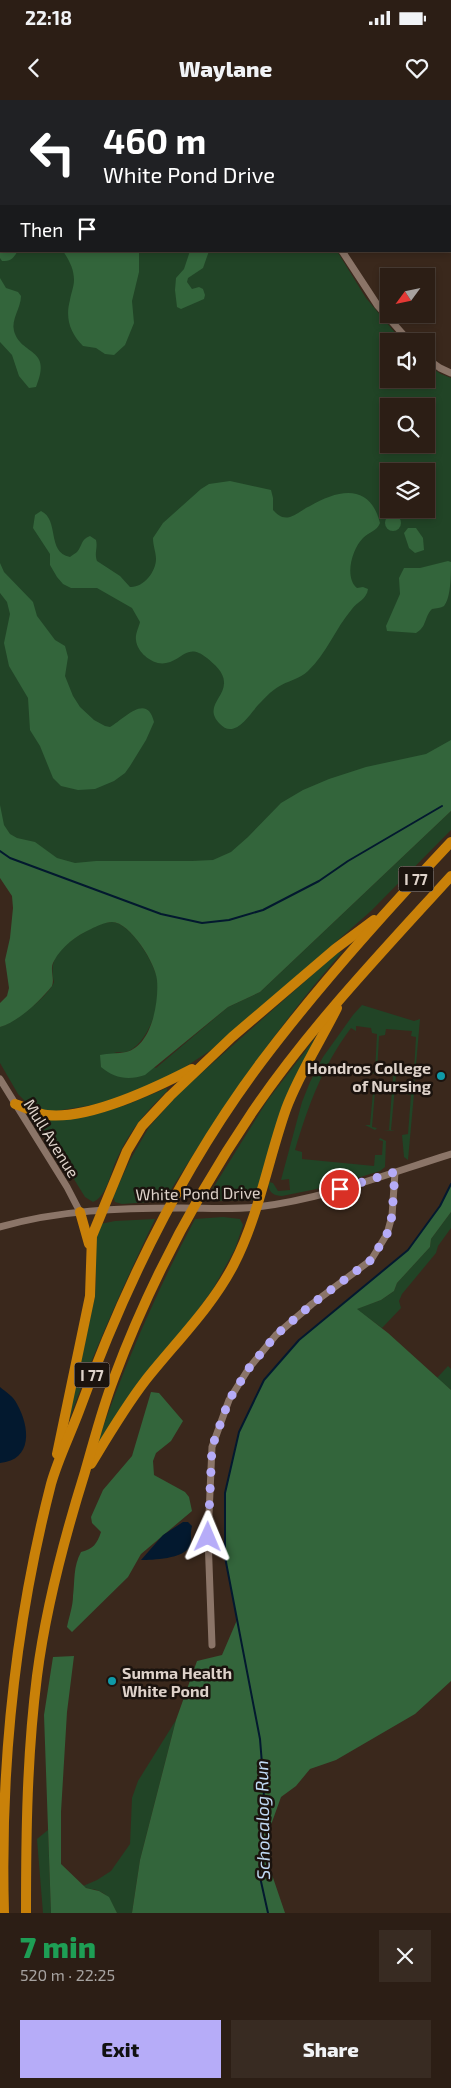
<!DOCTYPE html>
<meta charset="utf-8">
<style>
body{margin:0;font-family:"Exo 2",sans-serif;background:#382b22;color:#f1f3f6;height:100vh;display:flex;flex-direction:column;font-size:19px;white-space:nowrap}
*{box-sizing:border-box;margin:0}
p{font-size:16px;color:#a6a2a0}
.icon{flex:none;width:28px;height:28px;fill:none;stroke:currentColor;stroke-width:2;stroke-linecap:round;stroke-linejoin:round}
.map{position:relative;height:1813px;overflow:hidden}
.sheet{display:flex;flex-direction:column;background:#2c1e15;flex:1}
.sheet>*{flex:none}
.guide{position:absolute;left:0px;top:0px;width:451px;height:152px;box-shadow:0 2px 8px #0003,0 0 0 1px #483c34;background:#202124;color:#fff;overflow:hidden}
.needle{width:32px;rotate:237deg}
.controls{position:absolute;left:380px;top:168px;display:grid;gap:10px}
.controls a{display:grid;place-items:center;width:55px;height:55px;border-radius:0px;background:#2c1e15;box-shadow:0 2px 8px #0003,0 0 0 1px #483c34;font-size:25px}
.pin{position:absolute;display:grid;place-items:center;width:42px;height:42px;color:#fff;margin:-21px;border:2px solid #fff;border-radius:50%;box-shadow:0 1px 5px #0007}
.me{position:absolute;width:55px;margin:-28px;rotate:1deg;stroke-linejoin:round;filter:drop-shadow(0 0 4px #0008)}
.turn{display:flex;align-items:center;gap:18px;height:105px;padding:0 20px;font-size:22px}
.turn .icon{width:65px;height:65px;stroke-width:2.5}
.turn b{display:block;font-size:35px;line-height:42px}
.then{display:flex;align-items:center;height:48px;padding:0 20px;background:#0003;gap:10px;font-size:19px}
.round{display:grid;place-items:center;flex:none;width:52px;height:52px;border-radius:0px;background:#382b22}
.head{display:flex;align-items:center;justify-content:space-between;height:85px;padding:0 20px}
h1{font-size:30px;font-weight:800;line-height:38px;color:#1e9e55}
.primary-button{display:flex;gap:10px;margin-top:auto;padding:10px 20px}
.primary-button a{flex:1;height:58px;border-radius:0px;background:#b6acf8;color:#111;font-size:20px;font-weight:800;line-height:58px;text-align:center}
.primary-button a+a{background:#382b22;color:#f1f3f6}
.status{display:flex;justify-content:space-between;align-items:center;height:35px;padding:0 25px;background:#2c1e15;direction:ltr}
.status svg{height:14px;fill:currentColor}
header{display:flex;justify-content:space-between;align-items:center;height:65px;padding:0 20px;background:#2c1e15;font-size:22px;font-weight:800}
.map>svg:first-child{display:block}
.green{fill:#214426;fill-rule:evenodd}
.forest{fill:#33653b}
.water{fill:#03192f}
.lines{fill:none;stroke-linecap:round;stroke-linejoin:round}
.stream{stroke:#03192f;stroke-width:2}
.minor{stroke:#8b7568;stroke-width:7}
.highway{stroke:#c98109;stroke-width:10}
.route{stroke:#b6acf8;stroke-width:9;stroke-dasharray:0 16.2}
.culture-dot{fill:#0f9aa8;stroke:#1b130e;stroke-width:2}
.labels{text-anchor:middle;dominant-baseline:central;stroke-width:5;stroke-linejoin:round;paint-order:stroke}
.shield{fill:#1b130e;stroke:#a49992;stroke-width:1}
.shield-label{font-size:15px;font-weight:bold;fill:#ded2ca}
.poi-label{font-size:16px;font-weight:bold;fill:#ded2ca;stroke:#1b130e;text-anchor:end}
.street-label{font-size:16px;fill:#ded2ca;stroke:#1b130e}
.water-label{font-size:18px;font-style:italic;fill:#c0d9f4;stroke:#1b130e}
</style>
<div class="status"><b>22:18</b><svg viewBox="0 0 49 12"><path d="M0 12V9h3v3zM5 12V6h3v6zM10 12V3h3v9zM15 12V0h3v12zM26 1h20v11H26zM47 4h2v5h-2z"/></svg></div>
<header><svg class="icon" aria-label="back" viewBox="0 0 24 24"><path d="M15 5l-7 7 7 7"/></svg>Waylane<svg class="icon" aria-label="heart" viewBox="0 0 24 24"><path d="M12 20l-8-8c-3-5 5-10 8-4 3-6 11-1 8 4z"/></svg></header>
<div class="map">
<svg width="451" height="1813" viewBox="0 0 451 1813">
<rect width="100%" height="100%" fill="#3a281c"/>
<g class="green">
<path d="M0,0L241,1H1V151H337L366,198L402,241H389V279H426V264L441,274L451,278V660L230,771L101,778L0,738ZM389,306H426V344H389ZM389,371H426V409H389Z"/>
<path d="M451,711V730L371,811L254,914L211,950L167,979L99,1004L44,1013L32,1008L18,994L0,963V927C14,923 49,896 54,882C49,863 56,852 72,840C82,833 100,821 113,822C131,824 153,861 157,877C163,900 150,940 129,951C124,953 119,952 114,952L156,968L228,907L260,892Z"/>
<path d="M342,852C274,931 219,1012 164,1101L122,1104L115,1102L113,1097L130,1060L149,1027L180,992L337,853Z"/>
<path d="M362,905L414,921L420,919L414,988H413L416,937L411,936L412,931L386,929L385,935L379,936L377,974L396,976L391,1030L395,1031L383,1030H389L393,976L369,973L375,972L377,934L372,933L371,928L356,926V931L351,928C323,965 308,1006 295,1050L302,1052V1059L374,1066L375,1055H382L383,1041L379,1040L380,1038L386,1041L385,1067L380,1071L331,1086L282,1096C273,1096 267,1091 269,1082L273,1083L278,1091L290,1090L289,1079L281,1080L302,1002L310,982L323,957L353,915Z"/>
<polygon points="319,933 253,1100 205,1101 267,1001"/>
<polygon points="369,979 376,979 372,1027 377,1028 375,1030 365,1025 370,1025 374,981"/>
<path d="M167,988V991C144,1014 129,1031 115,1063C110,1075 106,1097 93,1102L85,1097L38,1021L88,1015L126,1005Z"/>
<polygon points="406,994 414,994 408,1060 404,1057 402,1035 408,1034 411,995"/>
<polygon points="451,1112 451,1128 438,1146 436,1153 402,1194 399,1201 401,1208 382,1228 356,1209 381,1200 394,1191 397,1183 430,1147 431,1139"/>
<path d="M223,1117L240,1119L243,1125L235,1149L213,1189L98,1348L99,1338C126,1262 157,1190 195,1119Z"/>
<path d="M155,1119C123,1186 93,1253 68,1323L95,1196L96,1177L94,1147L100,1124L115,1121Z"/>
<polygon points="448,1266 451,1269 451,1290 437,1278"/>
<path d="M176,1620L140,1760L132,1813H117C112,1804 109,1795 99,1791C93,1788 88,1790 83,1786L97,1780L111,1771L130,1744L132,1698L138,1681Z"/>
<polygon points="48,1730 51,1813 43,1813 37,1739"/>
</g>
<g class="forest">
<path d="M0,96L1,151L17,152C13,159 11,161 2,161L0,158Z"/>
<path d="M63,151H139V172L132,201L134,223L125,245L114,255L105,254L96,248L83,246C70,233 65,218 70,200C71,193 74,187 74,180C74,169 69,160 63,151Z"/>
<polygon points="190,151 209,151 203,168 188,178 187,182 192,189 199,187 203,189 205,195 204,199 181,209 177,207 175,190 176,178 184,169"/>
<path d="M0,178L6,188L18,192L21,196C21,208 11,219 14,231C21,256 53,247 36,287L29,288L19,276L12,255L0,242Z"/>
<path d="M230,381L271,390L273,398V410C278,415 282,419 290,417C297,415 303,409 310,406C339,389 370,383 380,423C377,431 369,432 363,438C352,449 344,477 357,488L363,487L368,489C367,499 357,502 352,509C335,529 327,553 308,571C300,579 287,581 278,587C271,591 264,599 258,605C251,613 241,629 230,629C226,629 223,627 220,624C203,607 225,598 224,582C224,572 214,564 207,558C187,542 183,560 166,563C154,566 137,553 136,540C135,534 139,527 140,522L132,508L97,488H71L63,484L57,477L50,465V454L33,428L35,415L41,411C60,420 46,452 70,457C72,455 75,454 77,452C83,445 80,440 90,436L96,440C98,448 94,453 97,461L120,476L130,487C143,488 156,472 156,459C156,452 153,446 153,438L163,423L201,389L209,384Z"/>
<circle cx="393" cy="423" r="8"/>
<polygon points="408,428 416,428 423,438 424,450 415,453 409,448 404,433"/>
<path d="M448,461L451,462C451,474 451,498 444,506C441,508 436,508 432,509C424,517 427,527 416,533L387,531L386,526L400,494L399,478L404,468H420Z"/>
<path d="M0,463L4,472L33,502L37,516L55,540L65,546L68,557L65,576L73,596L80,607L94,620L105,626L110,627C124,619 147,592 154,622L146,640L130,666L125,673L114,681L95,689L78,690L61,686L53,678L40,646L30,630L28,598L9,566L4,543L10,514L7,502L0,493Z"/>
<path d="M451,640V711L260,892L228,907L145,975C128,981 114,978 101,967L100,955C108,953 118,954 126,952C152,946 159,901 157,880C156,864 130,822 112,822C105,822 97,826 91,829C76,836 62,846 54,861C49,869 55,878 52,886C40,901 18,922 0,927V903L7,896L9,888L5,860L10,838L13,808L12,796L0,778V705L4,725L10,734L17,738L35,742L57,758L75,763L96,761H192L213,760L231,752L248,737L281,703L303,690L329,679L366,667L426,654Z"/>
<polygon points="451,1084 451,1112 431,1139 430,1147 397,1183 394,1191 381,1200 357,1209 388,1233 451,1290 451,1581 415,1614 336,1660 310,1669 296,1686 281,1697 267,1736 268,1763 285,1813 132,1813 140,1760 176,1620 197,1561 222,1555 237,1520 225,1457 225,1393 239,1332 264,1280 299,1240 408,1150 440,1106"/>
<path d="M151,1292L159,1293L183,1321L171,1341L156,1353L153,1361L154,1375L185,1392L189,1397L192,1411L141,1454L128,1477L72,1532L67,1527C69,1517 73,1506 73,1496C75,1480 73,1467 81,1452C93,1449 97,1444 101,1432L92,1423L91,1417L103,1390L132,1356Z"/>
<polygon points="74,1556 67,1612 61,1712 61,1764 86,1788 99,1791 109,1797 117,1813 51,1813 44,1615 53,1557"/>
</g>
<g class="water">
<path d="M0,1287C6,1292 14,1297 17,1304C30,1327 33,1360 0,1363Z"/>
<path d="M183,1422H188L192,1426C190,1433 192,1440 190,1446C184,1459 152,1460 141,1460L163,1435Z"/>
</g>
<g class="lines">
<g class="stream">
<polyline points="0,751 10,758 161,814 202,823 229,820 263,810 319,781 348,761 442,706"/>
<polyline points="268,1813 260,1777 264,1689 260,1639 225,1457 225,1393 239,1332 264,1280 299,1240 408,1150 440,1106 451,1084"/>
</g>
<g class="minor">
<polyline points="246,0 247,1"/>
<polyline points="368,0 369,1"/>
<polyline points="450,23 451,23"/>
<polyline points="450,129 451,130"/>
<polyline points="342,151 378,206 409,241"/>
<polyline points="426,258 440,268 451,273"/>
<polyline points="0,979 67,1087 80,1112"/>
<path d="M0,1127C59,1110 120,1108 181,1108C206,1108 232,1110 257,1107C324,1099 387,1074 451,1054"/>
<polyline points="212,1545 208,1437 212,1347 229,1300 249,1268 276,1235 312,1204 371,1160 387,1134 392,1116 395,1072"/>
</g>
<g class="highway">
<path d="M15,1004C25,1007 37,1014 47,1015C89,1020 155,988 192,969"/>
<polyline points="80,1112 89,1144"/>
<polyline points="57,1354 90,1196 92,1136 127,1051 142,1026 170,996 232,937 335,849 374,820"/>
<path d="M91,1364C108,1336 125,1307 145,1281C175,1243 212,1207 234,1164C259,1115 268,1060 286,1009C299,974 320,942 337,908"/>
<path d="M4,1813C0,1669 15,1524 51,1384C58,1359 70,1335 79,1311C124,1187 183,1066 262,961C320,884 385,812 451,742"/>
<path d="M26,1813C26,1733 27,1655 37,1576C46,1506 64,1439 85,1372C94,1341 102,1309 114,1278C149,1184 197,1094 253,1011C311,926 382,852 451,776"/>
</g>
</g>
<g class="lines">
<polyline class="route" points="208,1437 212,1347 229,1300 249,1268 276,1235 312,1204 371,1160 387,1134 392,1116 395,1072 340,1089"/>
</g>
<g class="culture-dot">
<circle cx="441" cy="976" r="5"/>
<circle cx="112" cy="1581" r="5"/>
</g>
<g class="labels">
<g class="shield">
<rect x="398.5" y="766.5" width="35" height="25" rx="4"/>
<rect x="74.5" y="1262.5" width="35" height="25" rx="4"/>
</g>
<g class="shield-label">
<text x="416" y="779">I 77</text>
<text x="92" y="1275">I 77</text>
</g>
<g class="poi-label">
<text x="431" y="967">Hondros College<tspan x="431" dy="18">of Nursing</tspan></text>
<text x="122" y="1572" text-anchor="start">Summa Health<tspan x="122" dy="18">White Pond</tspan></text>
</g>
<g class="street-label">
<text transform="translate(52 1038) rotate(58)">Mull Avenue</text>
<text transform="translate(198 1093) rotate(-1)">White Pond Drive</text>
</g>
<g class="water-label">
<text transform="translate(262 1720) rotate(-91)">Schocalog Run</text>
</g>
</g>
</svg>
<div class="controls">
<a><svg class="needle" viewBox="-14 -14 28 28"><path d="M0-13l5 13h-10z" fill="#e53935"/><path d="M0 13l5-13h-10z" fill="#a6a2a0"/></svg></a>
<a><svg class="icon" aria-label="sound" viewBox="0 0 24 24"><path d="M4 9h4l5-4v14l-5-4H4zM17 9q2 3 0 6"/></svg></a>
<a><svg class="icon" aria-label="search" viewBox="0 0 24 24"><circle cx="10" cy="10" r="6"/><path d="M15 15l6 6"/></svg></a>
<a><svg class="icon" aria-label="layers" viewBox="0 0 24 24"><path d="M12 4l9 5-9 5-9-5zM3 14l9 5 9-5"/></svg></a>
</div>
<div class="pin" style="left:340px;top:1089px;background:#d93025"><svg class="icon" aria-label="arrive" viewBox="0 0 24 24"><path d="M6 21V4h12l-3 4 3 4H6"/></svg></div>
<svg class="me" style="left:208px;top:1437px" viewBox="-20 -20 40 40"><path d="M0-17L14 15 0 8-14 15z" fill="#b6acf8" stroke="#fff" stroke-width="4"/></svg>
<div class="guide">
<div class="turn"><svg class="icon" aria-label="left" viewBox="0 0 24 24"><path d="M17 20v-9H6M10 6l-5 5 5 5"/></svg><div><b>460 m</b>White Pond Drive</div></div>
<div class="then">Then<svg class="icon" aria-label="arrive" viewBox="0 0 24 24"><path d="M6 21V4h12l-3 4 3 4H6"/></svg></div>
</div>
</div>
<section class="sheet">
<div class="head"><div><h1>7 min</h1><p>520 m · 22:25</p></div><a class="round"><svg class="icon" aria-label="close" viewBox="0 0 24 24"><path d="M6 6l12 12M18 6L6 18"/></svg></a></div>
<div class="primary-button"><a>Exit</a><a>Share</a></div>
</section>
